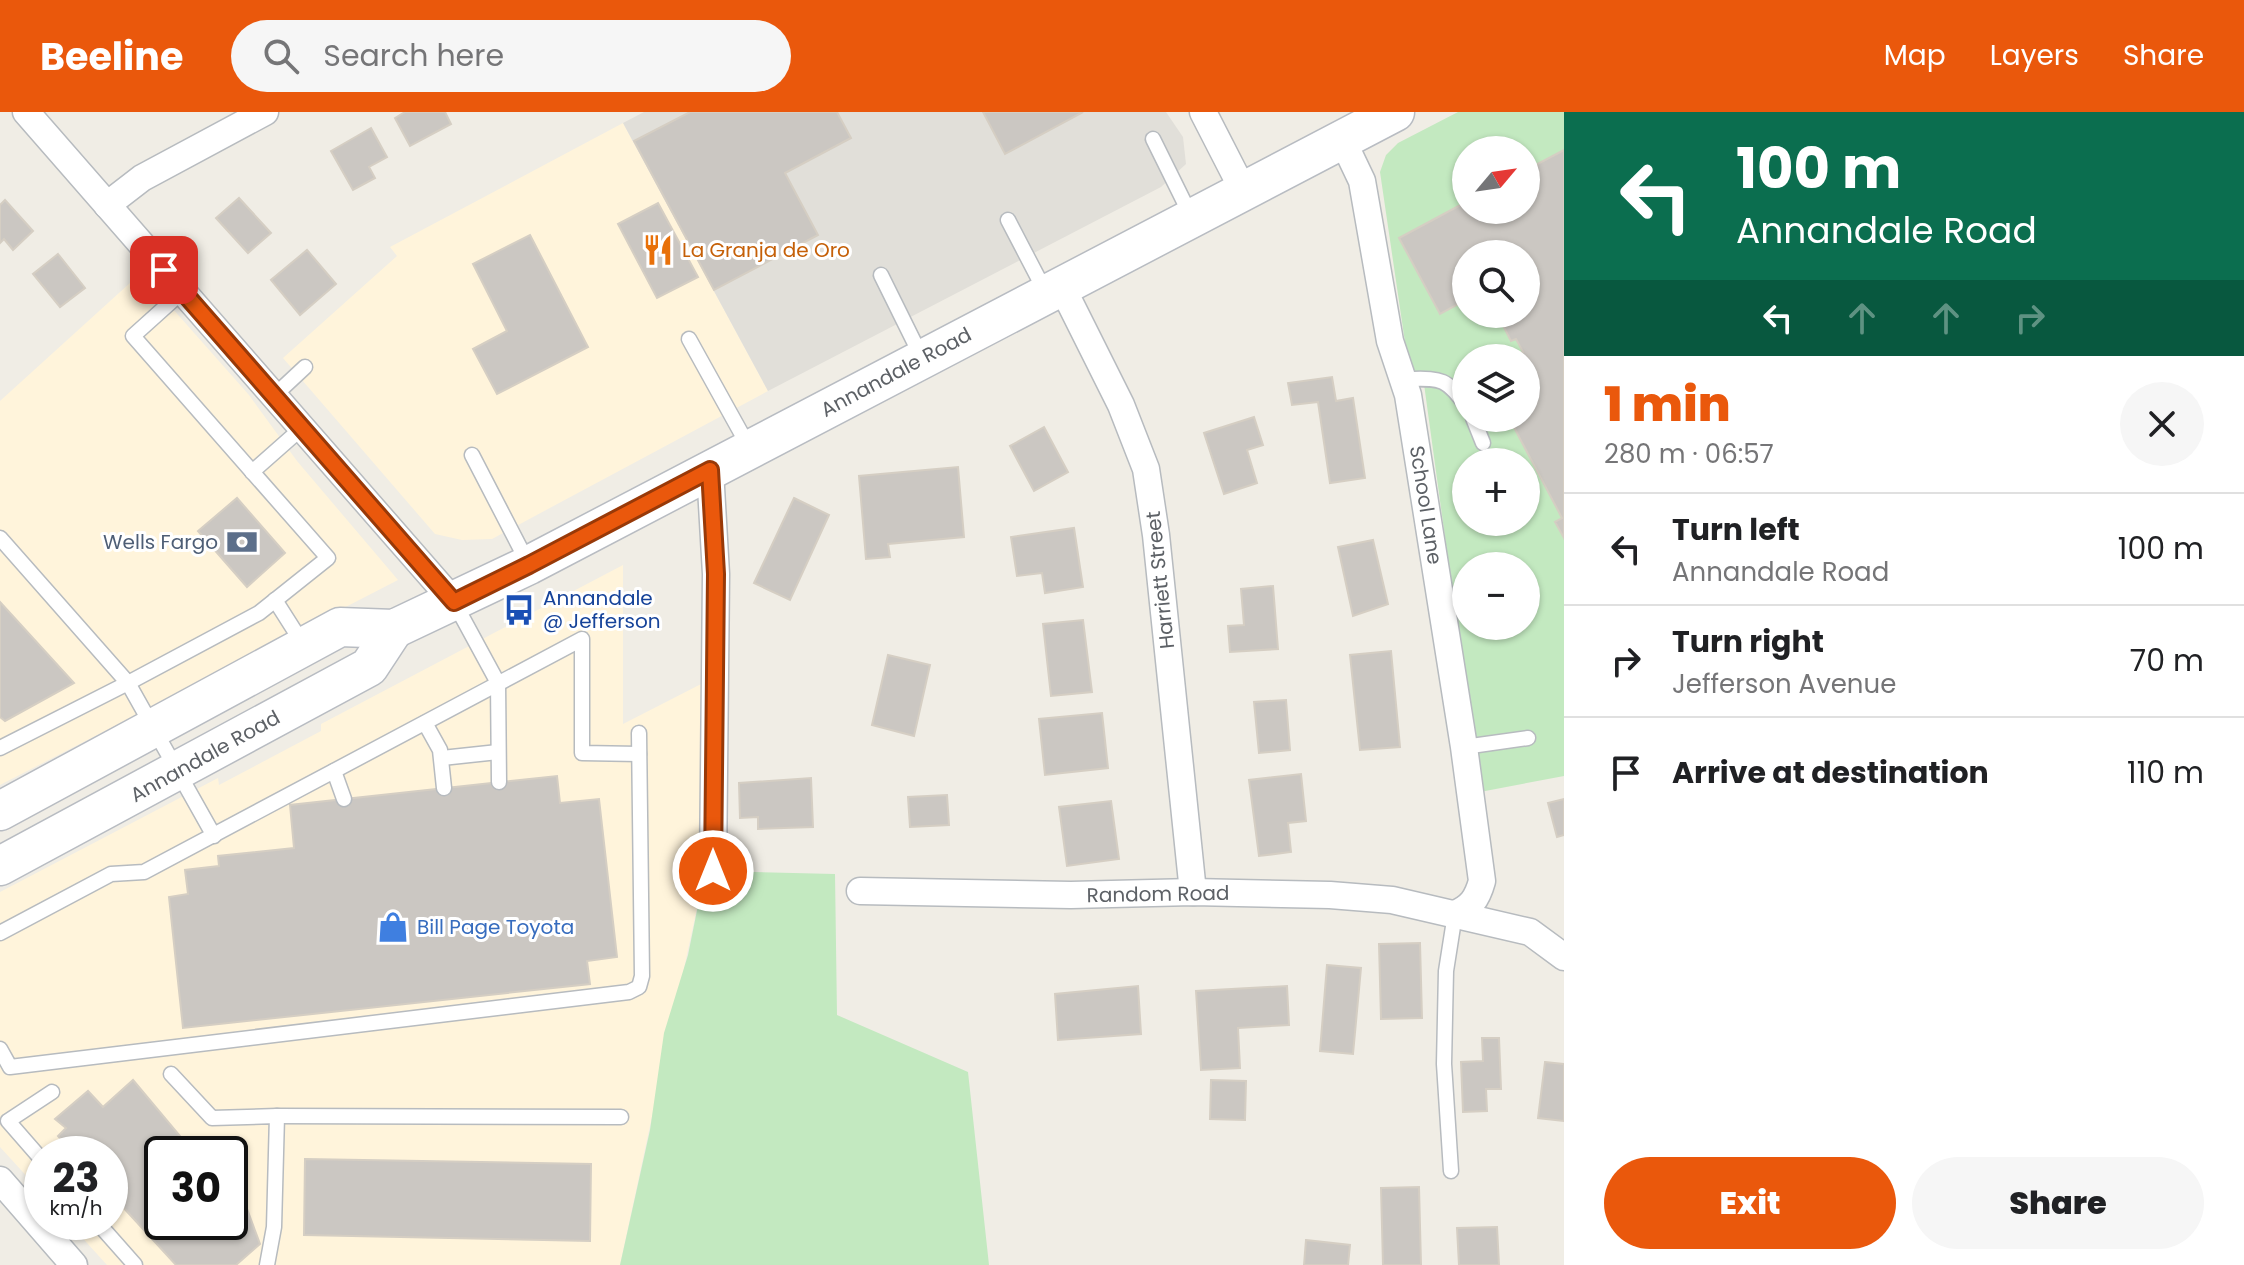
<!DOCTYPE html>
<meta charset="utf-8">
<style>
body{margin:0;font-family:Poppins,sans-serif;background:#f6f6f6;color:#202124;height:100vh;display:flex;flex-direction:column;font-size:30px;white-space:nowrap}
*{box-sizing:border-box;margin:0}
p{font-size:26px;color:#757577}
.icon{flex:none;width:44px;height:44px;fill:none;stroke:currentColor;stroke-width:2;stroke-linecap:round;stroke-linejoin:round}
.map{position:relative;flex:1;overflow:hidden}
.sheet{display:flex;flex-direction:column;background:#fff;width:680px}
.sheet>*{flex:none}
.banner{background:#0b6e4f;color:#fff;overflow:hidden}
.needle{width:52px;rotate:61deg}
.tools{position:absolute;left:1452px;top:24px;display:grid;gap:16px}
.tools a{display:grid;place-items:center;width:88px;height:88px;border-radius:50%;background:#fff;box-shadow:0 2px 6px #0004;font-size:40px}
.speed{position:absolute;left:24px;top:1024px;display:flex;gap:16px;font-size:40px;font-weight:700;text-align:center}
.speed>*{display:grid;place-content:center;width:104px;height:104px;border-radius:50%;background:#fff;box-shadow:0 2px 6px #0004;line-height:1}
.speed small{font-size:20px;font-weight:400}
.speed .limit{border:4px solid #111;border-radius:12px;background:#fff;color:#111}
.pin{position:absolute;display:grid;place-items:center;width:68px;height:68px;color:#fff;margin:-34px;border-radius:16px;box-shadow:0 4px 12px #0006}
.me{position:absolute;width:88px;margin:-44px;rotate:0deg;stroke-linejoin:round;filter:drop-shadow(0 0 6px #0008)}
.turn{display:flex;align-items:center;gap:28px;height:168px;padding:0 40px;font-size:36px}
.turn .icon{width:104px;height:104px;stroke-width:2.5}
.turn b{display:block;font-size:56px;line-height:68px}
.lanes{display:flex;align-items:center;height:76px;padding:0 40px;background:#0003;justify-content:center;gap:40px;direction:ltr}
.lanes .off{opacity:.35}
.round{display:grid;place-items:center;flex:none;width:84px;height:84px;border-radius:42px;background:#f6f6f6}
.headline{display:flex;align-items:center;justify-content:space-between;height:136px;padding:0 40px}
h1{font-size:48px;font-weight:800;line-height:60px;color:#ea580c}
.primary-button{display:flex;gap:16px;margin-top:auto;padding:16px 40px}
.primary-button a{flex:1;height:92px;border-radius:48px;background:#ea580c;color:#fff;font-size:32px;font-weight:800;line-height:92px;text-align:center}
.primary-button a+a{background:#f6f6f6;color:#202124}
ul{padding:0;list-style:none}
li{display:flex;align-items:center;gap:24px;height:112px;padding:0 40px;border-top:2px solid #e0e0e0}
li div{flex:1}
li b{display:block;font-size:30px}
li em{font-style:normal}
header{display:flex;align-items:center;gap:48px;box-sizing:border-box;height:112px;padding:0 40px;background:#ea580c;color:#fff}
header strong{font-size:38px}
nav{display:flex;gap:44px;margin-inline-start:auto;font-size:28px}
.search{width:560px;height:72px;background:#f6f6f6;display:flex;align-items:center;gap:20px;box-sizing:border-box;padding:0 28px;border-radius:44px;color:#757577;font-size:30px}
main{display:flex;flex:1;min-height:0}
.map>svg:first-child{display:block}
.commercial{fill:#fff4db;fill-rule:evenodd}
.industrial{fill:#e1dfd9}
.green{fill:#c3e9c0;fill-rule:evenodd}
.building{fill:#cbc7c2;stroke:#d5cec3;stroke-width:2}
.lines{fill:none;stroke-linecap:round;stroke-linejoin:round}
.lane-casing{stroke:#b7bbbf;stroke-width:17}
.street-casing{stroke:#b7bbbf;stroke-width:29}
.secondary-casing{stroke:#b8bcc2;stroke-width:41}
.lane{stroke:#fff;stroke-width:14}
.street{stroke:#fff;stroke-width:26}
.secondary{stroke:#fff;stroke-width:38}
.route-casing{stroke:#983908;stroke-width:20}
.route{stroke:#ea580c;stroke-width:14}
.labels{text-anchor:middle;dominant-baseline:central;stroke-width:6;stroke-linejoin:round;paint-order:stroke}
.food-label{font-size:20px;fill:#c56008;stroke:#fff;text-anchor:start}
.street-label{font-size:20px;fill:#5d6166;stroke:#fff}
.service-label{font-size:20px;fill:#4e5e75;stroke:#fff;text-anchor:end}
.transit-label{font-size:20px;fill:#164399;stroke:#fff;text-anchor:start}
.shop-label{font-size:20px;fill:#366cbe;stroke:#fff;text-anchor:start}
</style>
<header>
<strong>Beeline</strong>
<div class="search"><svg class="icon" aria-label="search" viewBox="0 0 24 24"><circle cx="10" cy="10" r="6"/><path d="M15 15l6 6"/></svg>Search here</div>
<nav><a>Map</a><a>Layers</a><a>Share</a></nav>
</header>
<main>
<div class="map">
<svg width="1564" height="1153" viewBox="0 0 1564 1153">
<rect width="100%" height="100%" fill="#f0ede5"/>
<g class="commercial">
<polygon points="623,11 768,279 492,427 462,428 435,422 283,246 397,144 390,135"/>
<polygon points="141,161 249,283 297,349 398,468 0,673 0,289"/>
<path d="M623,453V612L705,570V759L620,1153H107L68,1110H110V1042H42V1081L0,1035V780L218,666L219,673L321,619V612ZM162,1042H230V1110H162Z"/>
</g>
<polygon class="industrial" points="644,0 1166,0 1183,25 1186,52 1161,75 768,279 623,11"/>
<g class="green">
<path d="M1458,0H1564V664L1480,680L1424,272L1412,256L1406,237L1380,60L1386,43L1398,31ZM1466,38H1526V98H1466ZM1466,142H1526V202H1466ZM1466,246H1526V306H1466ZM1466,350H1526V410H1466ZM1466,454H1526V514H1466Z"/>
<polygon points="705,759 835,762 837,903 968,960 989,1153 620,1153 650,1018 664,921 688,843"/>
</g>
<g class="building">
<polygon points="405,0 445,0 451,12 410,34 395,6"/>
<polygon points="690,0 837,0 851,26 785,61 818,123 714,178 634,29"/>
<polygon points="983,0 1083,0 1005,42"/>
<polygon points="371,16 387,45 369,55 375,66 353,78 331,39"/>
<polygon points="1564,38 1564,426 1555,410 1562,406 1509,306 1526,306 1526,246 1512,246 1523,240 1516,227 1511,229 1497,202 1526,202 1526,142 1466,142 1466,177 1464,179 1466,188 1440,202 1399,126 1466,90 1466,98 1526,98 1526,58"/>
<polygon points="239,86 271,121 248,141 216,106"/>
<polygon points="5,88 33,119 13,138 4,127 0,131 0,93"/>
<polygon points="658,91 698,165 657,186 618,112"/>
<polygon points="530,123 588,235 497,282 473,237 507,219 473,152"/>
<polygon points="307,138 336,172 300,203 271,168"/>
<polygon points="58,142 85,176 60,195 33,162"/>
<polygon points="1332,265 1336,289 1353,286 1365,366 1330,371 1318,290 1292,293 1288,271"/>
<polygon points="1254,305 1263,333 1247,338 1257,371 1224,382 1204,321"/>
<polygon points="1044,315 1068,360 1034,379 1010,334"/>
<polygon points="958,355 964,425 888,432 890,445 866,447 859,364"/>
<polygon points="237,386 285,441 247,475 198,419"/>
<polygon points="794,386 829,403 790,488 754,471"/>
<polygon points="1074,416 1083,475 1045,481 1042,461 1017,464 1011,425"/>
<polygon points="1373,428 1388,492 1353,504 1338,435"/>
<polygon points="1273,474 1278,537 1230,540 1228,514 1244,513 1241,477"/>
<polygon points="0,490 74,571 5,609 0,605"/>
<polygon points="1083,508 1092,580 1051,584 1043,512"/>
<polygon points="1391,539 1400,635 1360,638 1350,543"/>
<polygon points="888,543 930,553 914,624 872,613"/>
<polygon points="1286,588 1290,638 1259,641 1254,590"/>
<polygon points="1102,601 1108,656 1045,663 1039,607"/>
<polygon points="1301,662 1306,709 1288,711 1291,740 1259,744 1249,668"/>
<polygon points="557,664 560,691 599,687 617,845 587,849 590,872 183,916 169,785 188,782 185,758 219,754 218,744 294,736 290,693"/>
<polygon points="811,666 813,715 758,717 758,705 740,706 739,671"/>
<polygon points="947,683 949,713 910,715 908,685"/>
<polygon points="1564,687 1564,723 1557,725 1548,691"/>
<polygon points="1111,689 1119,747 1067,754 1059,695"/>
<polygon points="1420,831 1422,906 1381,907 1379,832"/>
<polygon points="1327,853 1361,856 1353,942 1320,939"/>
<polygon points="1138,874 1141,922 1058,928 1055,882"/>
<polygon points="1287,874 1289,913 1238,916 1240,956 1201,958 1196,879"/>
<polygon points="1482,926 1499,926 1501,977 1486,977 1487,999 1463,1000 1461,950 1483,949"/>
<polygon points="1545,950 1564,952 1564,1009 1538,1006"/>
<polygon points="133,968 195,1042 162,1042 162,1110 230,1110 230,1058 233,1059 260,1132 236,1153 176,1153 110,1081 110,1042 74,1042 58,1024 66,1016 55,1007 88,979 103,995"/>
<polygon points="1211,968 1246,969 1245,1008 1210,1007"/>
<polygon points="305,1047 591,1052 590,1129 304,1123"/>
<polygon points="1419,1075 1421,1153 1383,1153 1381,1076"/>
<polygon points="1497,1115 1499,1153 1459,1153 1457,1116"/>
<polygon points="1306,1128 1350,1133 1348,1153 1304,1153"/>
</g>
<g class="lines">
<defs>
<g id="lane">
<polyline points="1153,27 1192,106"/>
<polyline points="1008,108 1046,181"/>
<polyline points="881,163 922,246"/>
<polyline points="689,227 750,337"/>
<path d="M1403,267C1438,267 1445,263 1466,294"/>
<polyline points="275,283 305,255"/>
<polyline points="1473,306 1483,331"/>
<polyline points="472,343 529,453"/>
<polyline points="252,360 303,315"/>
<polyline points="0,426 128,571 214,724"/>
<polyline points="275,488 303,532"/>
<polyline points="454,490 498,571 499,670"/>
<polyline points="425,611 440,638 444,676"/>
<polyline points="1464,635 1528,626"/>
<polyline points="0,636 128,571 259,501 328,446 133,224 183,179"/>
<polyline points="442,646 498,640"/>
<polyline points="334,659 344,687"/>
<polyline points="0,821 111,762 144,760 582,527 582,641 639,642"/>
<polyline points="0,937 10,955 629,880 639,875 642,864 639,621"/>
<polyline points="171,962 212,1006 277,1004 274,1115 267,1153"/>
<polyline points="277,1004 621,1005"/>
<polyline points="42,1048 8,1009 52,980"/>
<polyline points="1451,1059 1444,952 1446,859 1455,802"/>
<polyline points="97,1110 135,1153"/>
</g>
<g id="street">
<polyline points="26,0 454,490"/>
<polyline points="1203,0 1243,78"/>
<path d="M1342,27L1362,69L1390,229L1408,283L1464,635L1482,769C1477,787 1471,795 1455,802"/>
<polyline points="107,93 142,66 265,0"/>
<polyline points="1061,173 1121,293 1146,357 1156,423 1193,780"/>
<polyline points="710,358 716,462 713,759"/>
<polyline points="860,779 1071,783 1193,780 1330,783 1392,788 1530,820 1564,845"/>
<polyline points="0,1068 74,1153"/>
</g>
<g id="secondary">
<polyline points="0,699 340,515 394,517 529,453 1395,0"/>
<polyline points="0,754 369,555 394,517"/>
</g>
</defs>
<use href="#lane" class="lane-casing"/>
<use href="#street" class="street-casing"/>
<use href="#secondary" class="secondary-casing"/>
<use href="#lane" class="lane"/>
<use href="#street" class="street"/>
<use href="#secondary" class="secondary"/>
</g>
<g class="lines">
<defs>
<polyline id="route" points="164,158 454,490 529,453 710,358 716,462 713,759"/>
</defs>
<use href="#route" class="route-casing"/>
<use href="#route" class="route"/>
</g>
<defs>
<symbol id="restaurant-bare" viewBox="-9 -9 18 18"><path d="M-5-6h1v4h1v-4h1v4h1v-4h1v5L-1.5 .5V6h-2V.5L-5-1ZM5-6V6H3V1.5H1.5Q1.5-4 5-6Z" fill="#e8710a" stroke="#fff" stroke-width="2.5" paint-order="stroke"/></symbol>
<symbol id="bank-bare" viewBox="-9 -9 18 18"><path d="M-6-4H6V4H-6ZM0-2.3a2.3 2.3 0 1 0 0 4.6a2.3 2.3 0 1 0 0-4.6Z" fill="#5c6f8a" stroke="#fff" stroke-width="2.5" paint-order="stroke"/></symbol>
<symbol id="bus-bare" viewBox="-9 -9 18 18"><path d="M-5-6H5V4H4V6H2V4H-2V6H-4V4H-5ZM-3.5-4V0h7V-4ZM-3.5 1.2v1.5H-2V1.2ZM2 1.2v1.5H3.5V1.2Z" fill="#1a4fb4" stroke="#fff" stroke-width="2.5" paint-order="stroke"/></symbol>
<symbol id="shop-bare" viewBox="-9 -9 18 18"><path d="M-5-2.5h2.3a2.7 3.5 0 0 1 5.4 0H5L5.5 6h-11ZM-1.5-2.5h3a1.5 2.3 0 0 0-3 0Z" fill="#3f7fe0" stroke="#fff" stroke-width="2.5" paint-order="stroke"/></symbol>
</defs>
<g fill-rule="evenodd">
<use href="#restaurant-bare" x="636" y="116" width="44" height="44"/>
<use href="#bank-bare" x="220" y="408" width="44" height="44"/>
<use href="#bus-bare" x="497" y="476" width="44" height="44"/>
<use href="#shop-bare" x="371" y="793" width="44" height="44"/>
</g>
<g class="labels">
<g class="food-label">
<text x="682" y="138">La Granja de Oro</text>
</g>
<g class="street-label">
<text transform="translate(896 260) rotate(-28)">Annandale Road</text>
<text transform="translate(1426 393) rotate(81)">School Lane</text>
<text transform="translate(1160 468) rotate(-96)">Harriett Street</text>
<text transform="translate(205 644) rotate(-29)">Annandale Road</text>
<text transform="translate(1158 782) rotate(-1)">Random Road</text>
</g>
<g class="service-label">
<text x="218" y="430">Wells Fargo</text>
</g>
<g class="transit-label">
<text x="543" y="486">Annandale<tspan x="543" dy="23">@ Jefferson</tspan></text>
</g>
<g class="shop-label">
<text x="417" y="815">Bill Page Toyota</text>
</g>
</g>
</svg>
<div class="tools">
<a><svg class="needle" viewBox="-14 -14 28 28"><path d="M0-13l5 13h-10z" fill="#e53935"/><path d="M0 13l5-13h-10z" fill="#757577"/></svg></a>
<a><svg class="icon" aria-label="search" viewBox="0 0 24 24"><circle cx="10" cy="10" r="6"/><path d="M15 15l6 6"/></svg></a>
<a><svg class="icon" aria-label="layers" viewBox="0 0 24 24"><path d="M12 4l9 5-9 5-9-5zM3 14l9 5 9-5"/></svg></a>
<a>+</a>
<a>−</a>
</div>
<div class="speed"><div>23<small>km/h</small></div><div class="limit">30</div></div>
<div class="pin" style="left:164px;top:158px;background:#d93025"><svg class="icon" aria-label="arrive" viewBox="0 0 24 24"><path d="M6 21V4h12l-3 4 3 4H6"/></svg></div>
<svg class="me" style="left:713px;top:759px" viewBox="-20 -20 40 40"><circle r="17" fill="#ea580c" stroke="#fff" stroke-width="3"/><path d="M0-11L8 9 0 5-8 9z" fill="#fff"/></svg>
</div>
<section class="sheet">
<div class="banner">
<div class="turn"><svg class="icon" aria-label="left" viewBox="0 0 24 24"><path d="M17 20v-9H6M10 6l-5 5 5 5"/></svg><div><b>100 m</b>Annandale Road</div></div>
<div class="lanes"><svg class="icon" aria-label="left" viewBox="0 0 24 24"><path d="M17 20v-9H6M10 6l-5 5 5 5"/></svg><svg class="icon off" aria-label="ahead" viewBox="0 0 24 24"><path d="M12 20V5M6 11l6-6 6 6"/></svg><svg class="icon off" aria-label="ahead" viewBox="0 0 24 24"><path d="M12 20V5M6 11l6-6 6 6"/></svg><svg class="icon off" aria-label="right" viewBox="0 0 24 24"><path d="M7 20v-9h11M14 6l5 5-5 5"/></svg></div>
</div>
<div class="headline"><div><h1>1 min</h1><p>280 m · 06:57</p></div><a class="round"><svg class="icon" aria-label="close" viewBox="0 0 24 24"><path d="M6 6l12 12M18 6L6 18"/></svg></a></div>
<ul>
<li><svg class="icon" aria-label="left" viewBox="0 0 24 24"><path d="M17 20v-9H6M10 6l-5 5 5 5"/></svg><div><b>Turn left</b><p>Annandale Road</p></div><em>100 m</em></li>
<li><svg class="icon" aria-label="right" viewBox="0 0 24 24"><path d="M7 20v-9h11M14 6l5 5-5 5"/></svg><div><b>Turn right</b><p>Jefferson Avenue</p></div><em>70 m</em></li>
<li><svg class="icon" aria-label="arrive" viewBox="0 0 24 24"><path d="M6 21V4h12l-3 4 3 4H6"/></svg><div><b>Arrive at destination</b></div><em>110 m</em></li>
</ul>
<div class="primary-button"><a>Exit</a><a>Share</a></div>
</section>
</main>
